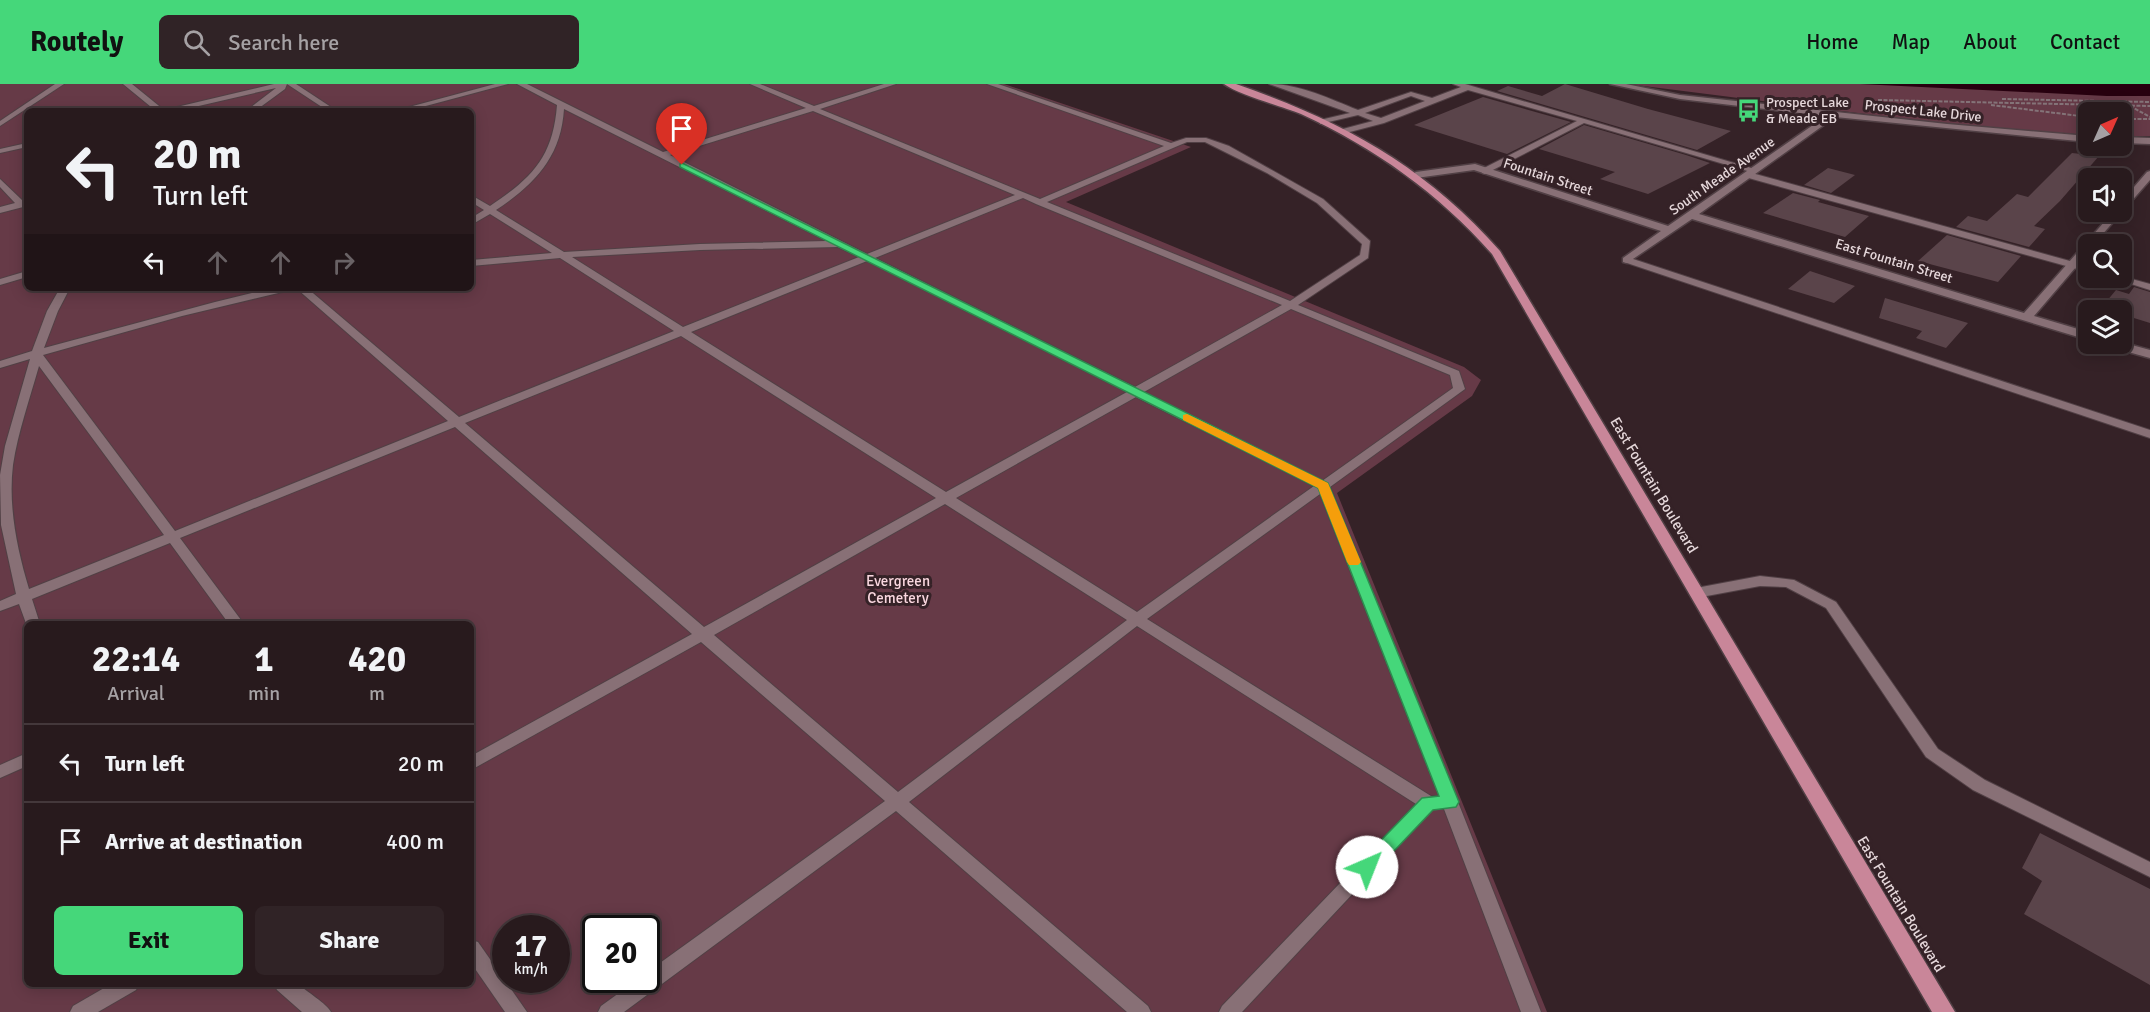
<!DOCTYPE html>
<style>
body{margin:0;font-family:Signika,sans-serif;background:#302326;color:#f1f3f6;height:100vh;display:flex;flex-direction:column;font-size:22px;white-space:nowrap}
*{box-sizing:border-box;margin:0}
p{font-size:20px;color:#a5a1a4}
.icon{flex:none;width:33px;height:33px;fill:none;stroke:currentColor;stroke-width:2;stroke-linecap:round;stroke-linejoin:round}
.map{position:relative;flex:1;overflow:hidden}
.panel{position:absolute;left:24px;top:537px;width:450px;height:366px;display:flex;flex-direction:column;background:#281a1d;border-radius:9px;box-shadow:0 3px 15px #0003,0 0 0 2px #44383b}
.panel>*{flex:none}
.banner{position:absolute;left:24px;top:24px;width:450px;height:183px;border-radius:9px;box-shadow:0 3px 15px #0003,0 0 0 2px #44383b;background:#281a1d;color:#f1f3f6;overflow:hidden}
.needle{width:39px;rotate:45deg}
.controls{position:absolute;left:2078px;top:18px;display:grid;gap:12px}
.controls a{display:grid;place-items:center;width:54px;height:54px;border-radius:9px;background:#281a1d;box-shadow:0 3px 15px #0003,0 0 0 2px #44383b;font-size:30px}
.speed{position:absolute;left:492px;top:831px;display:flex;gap:12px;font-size:30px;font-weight:700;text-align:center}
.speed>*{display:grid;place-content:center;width:78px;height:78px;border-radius:50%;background:#281a1d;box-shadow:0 3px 15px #0003,0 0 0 2px #44383b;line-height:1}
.speed small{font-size:15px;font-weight:400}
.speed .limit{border:3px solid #111;border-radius:9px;background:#fff;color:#111}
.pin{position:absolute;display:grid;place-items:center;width:51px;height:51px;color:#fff;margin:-62px -26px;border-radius:50% 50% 50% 0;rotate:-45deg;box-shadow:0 0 6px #0007}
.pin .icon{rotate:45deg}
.me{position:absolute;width:66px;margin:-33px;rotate:44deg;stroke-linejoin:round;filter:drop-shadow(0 0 4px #0008)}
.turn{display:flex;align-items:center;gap:21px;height:126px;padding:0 30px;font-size:27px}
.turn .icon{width:78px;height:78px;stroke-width:2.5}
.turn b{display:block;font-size:42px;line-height:51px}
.lanes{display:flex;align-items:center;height:57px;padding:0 30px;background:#0003;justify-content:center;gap:30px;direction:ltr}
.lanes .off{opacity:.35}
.eta{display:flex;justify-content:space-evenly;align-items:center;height:102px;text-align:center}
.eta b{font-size:36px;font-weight:700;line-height:42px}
.cta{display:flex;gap:12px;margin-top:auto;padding:12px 30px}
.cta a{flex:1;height:69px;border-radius:9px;background:#45d77a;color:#111;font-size:24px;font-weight:700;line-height:69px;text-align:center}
.cta a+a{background:#302326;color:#f1f3f6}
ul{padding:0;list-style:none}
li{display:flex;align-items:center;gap:18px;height:78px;padding:0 30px;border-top:2px solid #44383b}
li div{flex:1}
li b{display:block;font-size:22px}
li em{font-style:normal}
header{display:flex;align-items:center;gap:36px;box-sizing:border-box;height:84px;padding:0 30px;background:#45d77a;color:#111}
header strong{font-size:28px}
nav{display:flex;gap:33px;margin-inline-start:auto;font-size:21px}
.search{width:420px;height:54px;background:#302326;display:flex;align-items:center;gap:15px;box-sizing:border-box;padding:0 21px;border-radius:9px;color:#a5a1a4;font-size:22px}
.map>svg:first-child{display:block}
.green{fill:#663a47;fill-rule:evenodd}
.water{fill:#27000f}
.building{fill:#5a444a}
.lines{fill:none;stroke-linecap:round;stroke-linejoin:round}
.lane-casing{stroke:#514045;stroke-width:2}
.street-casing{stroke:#514045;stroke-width:3}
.primary-casing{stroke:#514045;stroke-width:3}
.path{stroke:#847378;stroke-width:2;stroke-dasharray:4 1.5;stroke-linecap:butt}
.lane{fill:#887076;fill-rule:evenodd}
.street{fill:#887076;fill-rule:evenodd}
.primary{fill:#c98699;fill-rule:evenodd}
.route{fill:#45d77a;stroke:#2d8c4f;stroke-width:1.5}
.slow{fill:#f59e0b}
.labels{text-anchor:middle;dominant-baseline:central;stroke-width:6;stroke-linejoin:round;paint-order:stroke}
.far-poi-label{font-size:14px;fill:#e6d8db;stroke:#352227;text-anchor:start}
.far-street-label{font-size:14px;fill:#e6d8db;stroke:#352227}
.street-label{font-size:15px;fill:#e6d8db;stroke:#352227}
.park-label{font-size:15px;fill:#fad7df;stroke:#352227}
</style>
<header>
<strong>Routely</strong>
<div class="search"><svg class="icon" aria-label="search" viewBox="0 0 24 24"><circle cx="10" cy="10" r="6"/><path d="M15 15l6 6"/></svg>Search here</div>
<nav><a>Home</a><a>Map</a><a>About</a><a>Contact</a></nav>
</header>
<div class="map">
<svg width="2150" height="928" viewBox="0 0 2150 928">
<rect width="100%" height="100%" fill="#352227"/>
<g class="green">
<path d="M0,0H1004L1191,63L1066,118L1464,283L1481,296L1472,312L1337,409L1547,928H0ZM27,27H471V204H27ZM27,540H471V900H27ZM506,844H556V896H506ZM596,844H646V896H596Z"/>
<polygon points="1628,0 2150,0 2150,52 2121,52 2121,28 2088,28 2088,51 1961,42"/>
</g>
<polygon class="water" points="1860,0 2150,0 2150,12 2107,12"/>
<g class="building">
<polygon points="1565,0 1648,25 1731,47 1697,66 1497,7 1508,2 1542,12"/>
<polygon points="1483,13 1571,38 1507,70 1414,41"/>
<polygon points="1584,41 1686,71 1710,79 1648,110 1600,95 1615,88 1539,65"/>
<polygon points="2072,69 2099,72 2060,117 2034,142 2045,145 2029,163 1956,143 1968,132 1987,137 2017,110 2028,113"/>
<polygon points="1828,84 1855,91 1831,109 1804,101"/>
<polygon points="1793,109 1820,116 1818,118 1869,132 1845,153 1763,129"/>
<polygon points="1947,151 2021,172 1998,198 1918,177"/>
<polygon points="1810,187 1855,202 1834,219 1788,205"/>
<polygon points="2134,203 2150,208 2150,239 2121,230 2121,226 2101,224 2116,206 2129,210"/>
<polygon points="1885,214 1968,239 1946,264 1916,254 1922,247 1879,234"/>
<polygon points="2040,749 2150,805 2150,901 2024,830 2042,797 2022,784"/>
</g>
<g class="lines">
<defs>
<g id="lane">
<polygon points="55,0 64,0 0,42 0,37"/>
<polygon points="123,0 132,0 164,26 274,0 287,0 285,5 255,27 246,27 276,4 177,27 156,27"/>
<polygon points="287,0 296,0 337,27 328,27"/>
<polygon points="495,0 508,0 407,27 394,27"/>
<path d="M517,0H527L663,68L806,24L750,0H760L814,22L884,0H896L820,25L1040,115L1164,62L987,0H998L1171,59L1186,54H1206L1229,62L1323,115L1370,157L1368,174L1298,221L1459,287L1465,305L1330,403L1458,718L1541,928H1521L1444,725H1432L1242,928H1219L1222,922L1416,720L1137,542L909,718L1148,922L1151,928H1127L896,727L624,928H598L601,922L637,896H646V889L885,717L701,558L471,686V672L692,550L455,343L180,454L244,540H229L170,459L32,515L40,540H27V542L19,520L0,527V517L16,510L1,441L0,391L5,362L30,275L0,284V277L32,267L47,227L60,204H70L58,227L44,264L215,218L273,204H292L291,206L182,232L43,271L175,447L448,337L296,204H307L459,333L674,247L560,174L471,182V176L552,169L490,130L471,141V134L484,126L471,118V111L490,122C532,94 553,73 557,21ZM564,25L827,157L700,160L564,168L496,126C535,100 561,73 564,25ZM813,27L1015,111L867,170L670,71ZM1187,58H1205L1267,89L1317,119L1362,160L1360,171L1290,217L1047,118ZM1023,114L1036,120L1282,221L1135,303L875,174ZM838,163L859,173L683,243L572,173L700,166ZM867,177L1127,308L946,408L691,248ZM1291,225L1450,291L1453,304L1322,397L1144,308ZM681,252L936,414L704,543L465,339ZM39,282L164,451L29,505C17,465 8,422 13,381C18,348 30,314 39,282ZM1136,313L1314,402L1137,528L956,414ZM1320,410L1439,712H1431L1147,535ZM945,420L1127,536L898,708L714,551Z"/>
<path d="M1269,0C1300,0 1330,15 1358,26L1411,8L1432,14L1461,3L1453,0H1465L1758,86L1751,88L1584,39L1485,90L1482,89V85L1577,37L1468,6L1384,39L1342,50L1338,48L1339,46L1373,37L1358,31L1320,40V36L1350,29ZM1411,12L1425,17L1381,34L1365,29Z"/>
<polygon points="27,59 27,63 0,69 0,65"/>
<polygon points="1748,88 2088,182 2088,188 1745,93 1744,91"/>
<polygon points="0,95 23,117 27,116 27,122 0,129 0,123 15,119 0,103"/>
<polygon points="1627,173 2150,346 2150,354 1624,178 1624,174"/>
<polygon points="27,187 27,193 0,201 0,195"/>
<polygon points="2121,192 2150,200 2150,206 2112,194"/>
<polygon points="1760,492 1794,496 1836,518 1938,665 1985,696 2150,778 2150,793 1973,706 1926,673 1826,524 1786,503 1760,502 1696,514 1689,509 1696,504"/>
<polygon points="27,669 27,682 0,694 0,681"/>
<polygon points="471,856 478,858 527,928 505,928 471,879"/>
<polygon points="111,900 139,900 136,906 98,928 70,928 73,922"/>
<path d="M274,900H298C306,907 327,920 331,928H302L277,906Z"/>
</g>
<g id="street">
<polygon points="1610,0 1626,0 1680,11 1947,40 2088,52 2088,58 1835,33 1699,130 2024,229 2113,128 2121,128 2121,118 2147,88 2150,87 2150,96 2094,160 2088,160 2088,169 2034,232 2088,248 2088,256 1692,135 1627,179 1623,178 1623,174 1661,147 1474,86 1416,94 1411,91 1416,88 1475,80 1668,142 1826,32 1680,15"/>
<polygon points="2121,53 2150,54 2150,60 2121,59"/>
<polygon points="2121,258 2150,266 2150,274 2110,263 2108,260"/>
</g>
<path id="primary" d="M1224,0H1236C1342,37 1424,81 1500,167L1955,928H1932L1492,170C1438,109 1375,64 1301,30C1281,22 1239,11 1224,0Z"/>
</defs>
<use href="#lane" class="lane-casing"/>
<use href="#street" class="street-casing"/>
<use href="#primary" class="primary-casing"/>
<g class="path">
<polyline points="2002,15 2150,18"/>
<polyline points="1878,16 2150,22"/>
<polyline points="1991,21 2088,33"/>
<polyline points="2130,22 2150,33"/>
<polyline points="2121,35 2150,35"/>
</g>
<use href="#lane" class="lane"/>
<use href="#street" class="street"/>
<use href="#primary" class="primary"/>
</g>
<polygon class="route" points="682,79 1328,399 1459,718 1456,723 1433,726 1373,789 1367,791 1360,789 1358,783 1360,778 1422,714 1439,712 1318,404 680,83 680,80"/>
<polygon class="slow" points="1187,330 1328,399 1361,478 1358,481 1349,481 1347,478 1318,404 1183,336 1183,331"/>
<defs>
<symbol id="bus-bare" viewBox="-9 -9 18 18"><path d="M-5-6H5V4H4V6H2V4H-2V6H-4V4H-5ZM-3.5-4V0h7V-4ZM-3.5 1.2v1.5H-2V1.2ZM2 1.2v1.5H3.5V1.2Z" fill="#45d77a" stroke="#352227" stroke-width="2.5" paint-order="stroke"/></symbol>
</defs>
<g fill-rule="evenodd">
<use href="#bus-bare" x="1732" y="10" width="33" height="33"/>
</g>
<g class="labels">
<g class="far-poi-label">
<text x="1766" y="18">Prospect Lake<tspan x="1766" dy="16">&amp; Meade EB</tspan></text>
</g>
<g class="far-street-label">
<text transform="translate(1923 27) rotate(6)">Prospect Lake Drive</text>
<text transform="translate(1722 92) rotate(-35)">South Meade Avenue</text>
<text transform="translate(1548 93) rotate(18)">Fountain Street</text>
<text transform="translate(1894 177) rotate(17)">East Fountain Street</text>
</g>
<g class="street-label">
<text transform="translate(1654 401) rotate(59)">East Fountain Boulevard</text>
<text transform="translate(1901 820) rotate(59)">East Fountain Boulevard</text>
</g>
<g class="park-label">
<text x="898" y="497">Evergreen<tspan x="898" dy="17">Cemetery</tspan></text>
</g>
</g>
</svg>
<div class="controls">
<a><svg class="needle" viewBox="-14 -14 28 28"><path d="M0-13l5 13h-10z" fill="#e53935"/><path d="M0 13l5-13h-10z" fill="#a5a1a4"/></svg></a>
<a><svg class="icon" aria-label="sound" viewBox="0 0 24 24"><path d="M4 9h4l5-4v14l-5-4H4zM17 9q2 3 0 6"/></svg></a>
<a><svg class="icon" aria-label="search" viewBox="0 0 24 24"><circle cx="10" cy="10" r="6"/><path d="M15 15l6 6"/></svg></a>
<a><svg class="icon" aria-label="layers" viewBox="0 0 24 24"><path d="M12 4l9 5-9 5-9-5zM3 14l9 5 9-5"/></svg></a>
</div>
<div class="speed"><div>17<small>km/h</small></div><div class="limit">20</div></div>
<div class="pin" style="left:682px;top:81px;background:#d93025"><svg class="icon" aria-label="arrive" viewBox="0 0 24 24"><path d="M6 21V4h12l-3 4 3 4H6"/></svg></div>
<svg class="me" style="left:1367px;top:783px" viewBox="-20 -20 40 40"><circle r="19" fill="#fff"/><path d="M0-13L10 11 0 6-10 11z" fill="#45d77a"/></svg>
<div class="banner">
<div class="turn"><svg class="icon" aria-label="left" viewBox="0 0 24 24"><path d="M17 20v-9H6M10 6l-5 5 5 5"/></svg><div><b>20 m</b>Turn left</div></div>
<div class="lanes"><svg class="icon" aria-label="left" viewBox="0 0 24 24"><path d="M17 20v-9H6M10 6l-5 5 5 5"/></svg><svg class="icon off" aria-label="ahead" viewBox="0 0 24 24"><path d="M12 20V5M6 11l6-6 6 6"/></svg><svg class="icon off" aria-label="ahead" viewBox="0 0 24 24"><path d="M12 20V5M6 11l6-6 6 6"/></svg><svg class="icon off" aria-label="right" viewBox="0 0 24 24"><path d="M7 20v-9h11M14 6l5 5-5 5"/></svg></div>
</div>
<section class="panel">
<div class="eta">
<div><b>22:14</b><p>Arrival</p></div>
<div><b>1</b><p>min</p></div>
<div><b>420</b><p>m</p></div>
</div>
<ul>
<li><svg class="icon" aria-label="left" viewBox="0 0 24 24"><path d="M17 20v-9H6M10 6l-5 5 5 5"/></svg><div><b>Turn left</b></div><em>20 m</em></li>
<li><svg class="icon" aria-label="arrive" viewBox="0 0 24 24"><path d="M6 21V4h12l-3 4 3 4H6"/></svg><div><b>Arrive at destination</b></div><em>400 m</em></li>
</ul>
<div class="cta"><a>Exit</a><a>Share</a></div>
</section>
</div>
